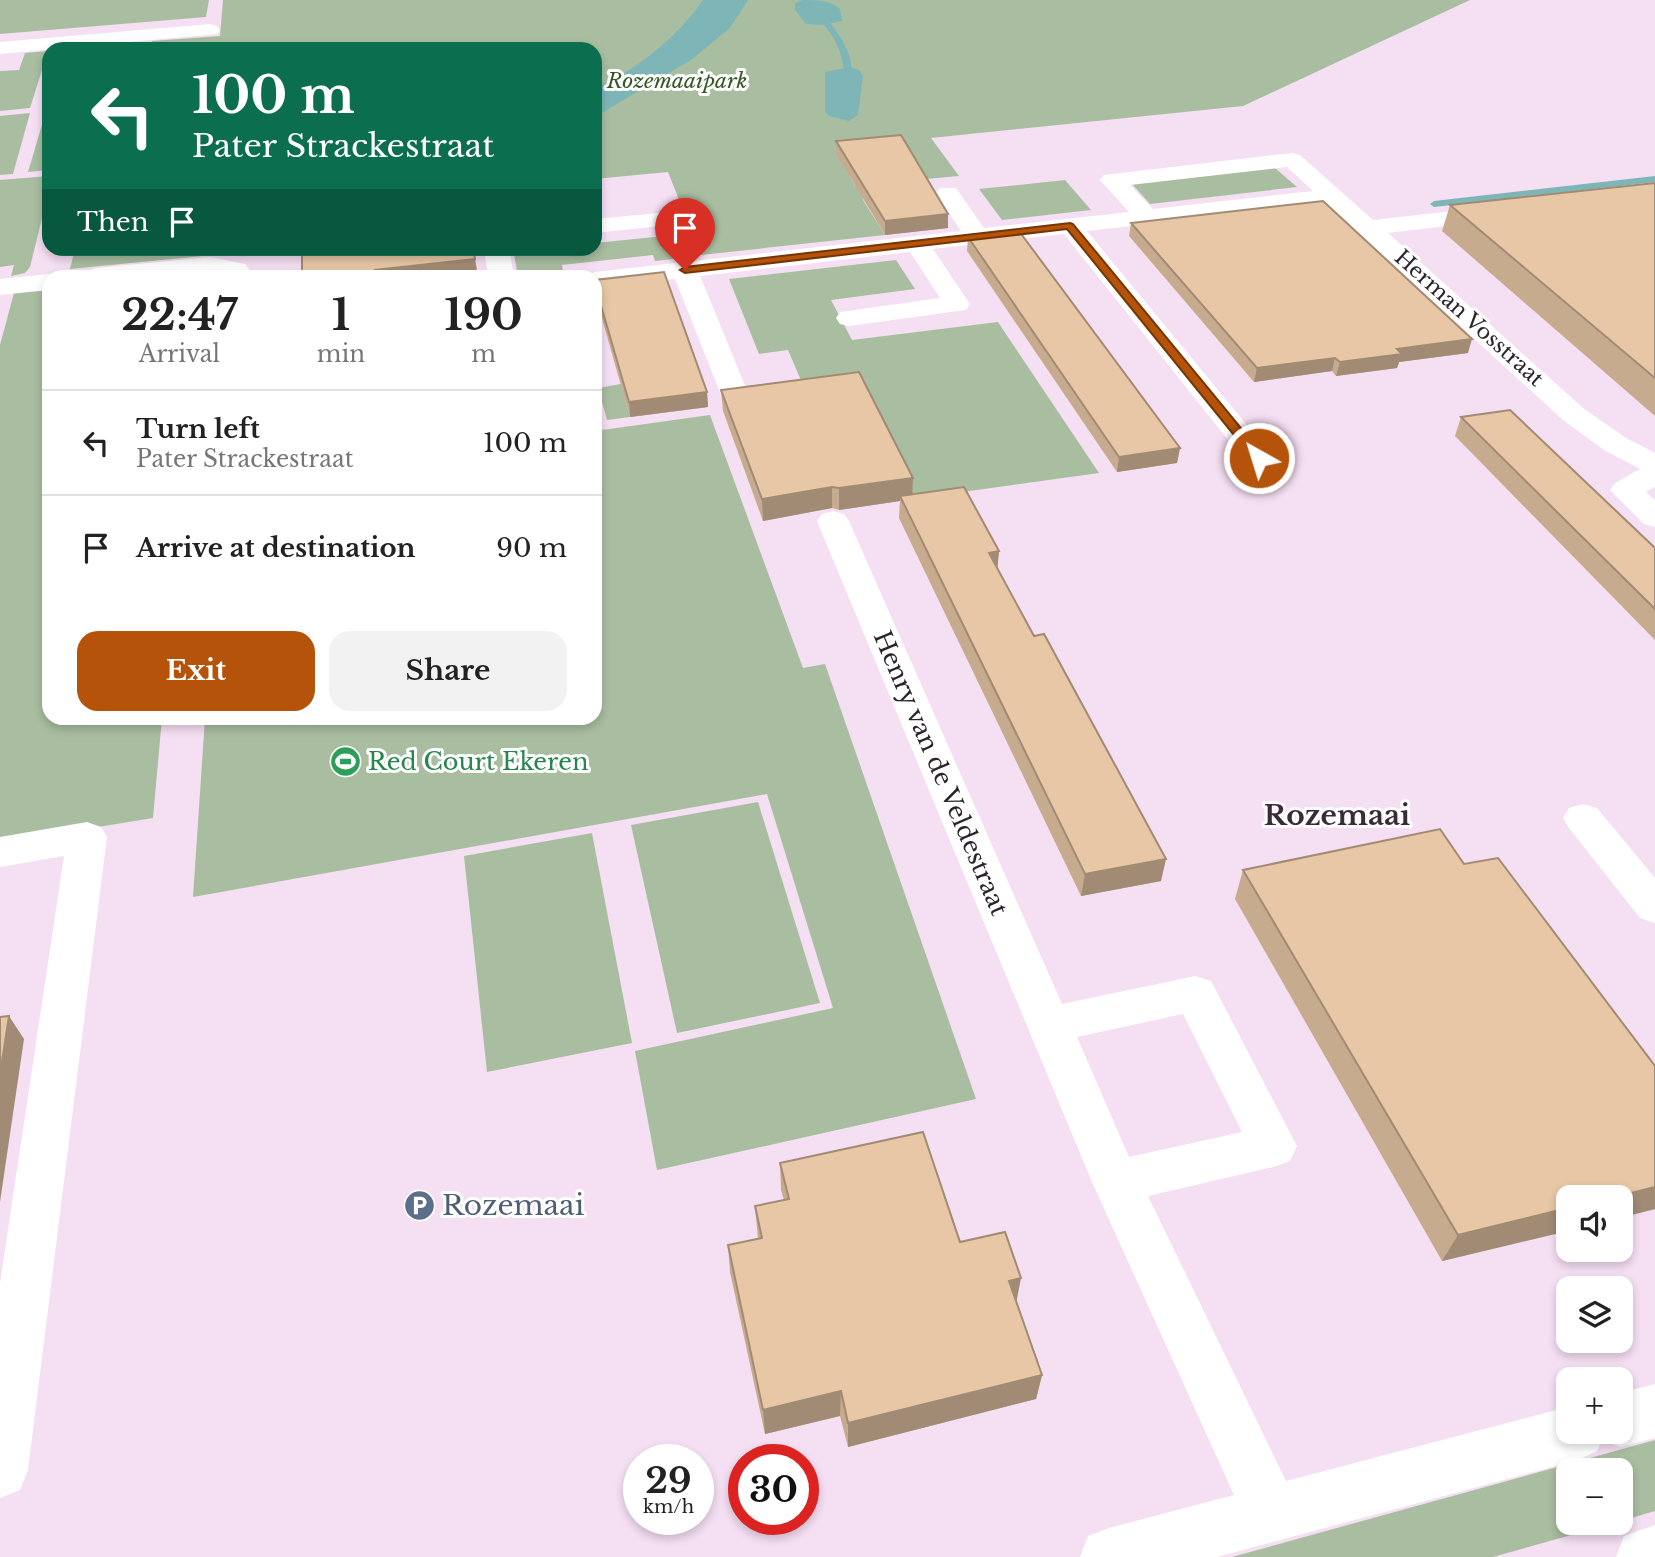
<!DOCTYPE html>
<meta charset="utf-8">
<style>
body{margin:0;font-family:"Libre Baskerville",serif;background:#f2f2f2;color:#222;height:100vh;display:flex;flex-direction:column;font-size:26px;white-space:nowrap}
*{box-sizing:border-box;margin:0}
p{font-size:23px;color:#767676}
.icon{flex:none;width:38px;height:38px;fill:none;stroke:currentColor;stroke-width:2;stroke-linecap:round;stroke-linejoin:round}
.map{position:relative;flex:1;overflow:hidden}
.details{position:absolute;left:42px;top:270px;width:560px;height:455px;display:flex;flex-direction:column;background:#fff;border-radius:21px;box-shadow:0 4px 10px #0003}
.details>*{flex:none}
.top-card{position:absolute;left:42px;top:42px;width:560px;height:214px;border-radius:21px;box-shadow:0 4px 10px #0003;background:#0b6e4f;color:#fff;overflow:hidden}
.buttons{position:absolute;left:1556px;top:1185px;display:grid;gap:14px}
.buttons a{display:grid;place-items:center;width:77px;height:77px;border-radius:14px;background:#fff;box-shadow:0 4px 10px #0003;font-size:35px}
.speed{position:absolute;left:623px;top:1444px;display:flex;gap:14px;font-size:35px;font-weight:700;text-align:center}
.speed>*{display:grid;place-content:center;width:91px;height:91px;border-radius:50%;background:#fff;box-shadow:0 4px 10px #0003;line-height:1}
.speed small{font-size:18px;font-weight:400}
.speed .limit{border:10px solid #d22;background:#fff;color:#111}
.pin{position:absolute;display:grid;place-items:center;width:60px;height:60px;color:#fff;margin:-72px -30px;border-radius:50% 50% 50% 0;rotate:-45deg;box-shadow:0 0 7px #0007}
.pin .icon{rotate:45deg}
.me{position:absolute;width:77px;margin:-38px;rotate:321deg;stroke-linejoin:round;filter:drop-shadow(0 0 5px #0008)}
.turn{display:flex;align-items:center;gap:24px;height:147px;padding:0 35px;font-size:32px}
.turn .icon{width:91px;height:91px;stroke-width:2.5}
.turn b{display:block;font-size:49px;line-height:60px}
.then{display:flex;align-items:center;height:66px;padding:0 35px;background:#0003;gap:14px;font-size:26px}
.eta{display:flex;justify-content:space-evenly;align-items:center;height:119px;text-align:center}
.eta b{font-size:42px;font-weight:800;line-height:49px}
.action{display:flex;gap:14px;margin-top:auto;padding:14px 35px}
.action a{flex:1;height:80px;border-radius:21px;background:#b45309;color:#fff;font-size:28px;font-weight:800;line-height:80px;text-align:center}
.action a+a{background:#f2f2f2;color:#222}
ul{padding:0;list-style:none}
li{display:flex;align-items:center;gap:21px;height:105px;padding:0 35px;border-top:2px solid #e0e0e0}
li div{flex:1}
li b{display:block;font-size:26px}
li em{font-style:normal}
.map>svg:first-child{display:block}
.green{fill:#a9bea1}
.water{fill:#7eb6b8}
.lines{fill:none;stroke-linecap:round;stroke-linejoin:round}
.stream{fill:#7eb6b8;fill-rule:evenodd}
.minor{fill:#fff;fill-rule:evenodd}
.wall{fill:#c7ab8e}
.shaded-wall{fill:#a28b74}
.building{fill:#e7c7a5;stroke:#a28b74;stroke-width:2}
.route{fill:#b45309;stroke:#753606;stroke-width:2}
.labels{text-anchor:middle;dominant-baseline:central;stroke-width:6;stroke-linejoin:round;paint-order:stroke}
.far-park-label{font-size:21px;font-style:italic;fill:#345824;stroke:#fff}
.far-street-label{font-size:21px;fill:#2c242b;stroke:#fff}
.leisure-label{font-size:24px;fill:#27864d;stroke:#fff;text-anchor:start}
.street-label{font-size:24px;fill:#2c242b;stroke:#fff}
.quarter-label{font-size:28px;font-weight:bold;fill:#3b2a39;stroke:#fff}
.near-service-label{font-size:28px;fill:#4e5e75;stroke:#fff;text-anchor:start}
</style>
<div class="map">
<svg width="1655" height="1557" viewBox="0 0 1655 1557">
<rect width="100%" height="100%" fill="#f5dff3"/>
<g class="green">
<polygon points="0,0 209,0 206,17 0,34"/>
<polygon points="223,0 1470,0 1243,106 931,138 959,176 915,180 837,154 855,186 860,186 863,200 885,235 701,255 668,172 595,179 595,49 151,49 152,41 220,36"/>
<polygon points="48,51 30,108 0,111 0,71 19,70 25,53"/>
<polygon points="49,101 49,170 28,172"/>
<polygon points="30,113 13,174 0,175 0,116"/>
<polygon points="1275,168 1297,187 1150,204 1132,184"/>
<polygon points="49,176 49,190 30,267 25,273 11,276 14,265 0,267 0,180"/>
<polygon points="1065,180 1091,210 1002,220 979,189"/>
<polygon points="684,234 692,257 655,261 653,255 562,265 563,271 518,276 513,249 595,248 595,243"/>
<polygon points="75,248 274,248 274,249 70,269"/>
<polygon points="896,260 915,289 831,300 852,340 998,322 1099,473 912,499 809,399 788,350 759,354 729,279"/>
<polygon points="49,289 49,718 162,718 153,818 0,843 0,345 14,293"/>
<polygon points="621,384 630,417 607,420 598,388"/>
<polygon points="710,415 803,668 825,664 976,1099 657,1170 635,1051 833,1008 767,794 193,897 205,718 595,718 595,431"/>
<polygon points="758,802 820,1003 677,1033 631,825"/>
<polygon points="592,833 632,1043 487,1072 464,856"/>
<polygon points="1655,1440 1655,1511 1621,1521 1620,1470 1568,1470 1568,1522 1614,1523 1493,1557 1232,1557"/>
</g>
<g class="water">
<path d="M703,0H748L730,28L691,60L595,117V87C636,72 679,35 703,0Z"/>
<path d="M803,0C818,0 828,0 840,9L842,21L822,25L806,24L795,10V3Z"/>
<polygon points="850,67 859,70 863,76 858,115 849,121 829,116 825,112 825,72"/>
</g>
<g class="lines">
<g class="stream">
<path d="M801,0H808C831,22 858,50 851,85L844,83C845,42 826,27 801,0Z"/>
<polygon points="1655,176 1655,182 1434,207 1430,204 1434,201"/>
</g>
<g class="minor">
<polygon points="210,24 217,26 220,30 217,34 0,54 0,42"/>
<path d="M1292,153L1300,155L1373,220L1497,206L1506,208L1509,213L1506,218L1497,220L1388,233L1583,408L1626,438L1655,453V487L1646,492L1655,500V527L1644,524L1610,490L1615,483L1640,469L1604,450L1563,420L1327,204L1087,231L1270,453L1274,459L1270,465L1259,468L1248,465L1064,234L933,249L970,304L966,310L849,326L840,324L836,318L840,312L940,298L910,252L700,276L749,395L745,401L735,404L725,401L721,395L675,279L595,288V276H584L595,272L961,231L936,193L940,188H956L984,228L1129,212L1100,180L1104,175ZM1287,167L1313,191L1153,209L1130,185Z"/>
<polygon points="669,212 678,214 681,219 678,224 595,233 595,219"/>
<polygon points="484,248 509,248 514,276 488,276"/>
<polygon points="210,257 245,264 254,276 228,276 210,273 170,276 83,276 87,271 96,268"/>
<polygon points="49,274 58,276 49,276 49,290 0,295 0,279"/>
<path d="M833,511L844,514L849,521L1062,1004L1195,976L1211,981L1297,1146L1290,1161L1273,1167L1148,1196L1286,1481L1568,1407V1432H1620V1393L1655,1384V1438L1620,1447L1602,1440L1597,1451L1578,1460L1217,1557H1080L1088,1536L1109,1528L1234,1495L1092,1182L817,521L822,514ZM1183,1014L1242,1132L1129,1157L1077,1037Z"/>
<polygon points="1583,804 1597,808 1655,878 1655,923 1640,918 1569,828 1563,818 1569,808"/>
<polygon points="87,822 101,827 107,837 28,1470 20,1490 0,1498 0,1283 64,856 0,867 0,837"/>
<polygon points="1655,1525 1655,1557 1616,1557 1624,1536"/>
</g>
</g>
<g class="wall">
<polygon points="836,141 948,214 948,228 885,235 836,154"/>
<polygon points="1655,183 1655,416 1442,231 1450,205"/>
<polygon points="1131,223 1468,353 1399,362 1397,368 1336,376 1332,371 1254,382 1129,236"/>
<polygon points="968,237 1180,448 1177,463 1117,472 967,251"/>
<polygon points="595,280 707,392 708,407 630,417 595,294"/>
<polygon points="721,390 913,478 912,494 999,551 997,568 1161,881 1081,896 899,518 900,501 839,510 832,508 763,521 723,411"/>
<polygon points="1461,417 1655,548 1655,640 1455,436"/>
<polygon points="1464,864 1655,1066 1655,1209 1442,1261 1235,899 1243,870"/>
<polygon points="780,1163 960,1242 1016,1302 1042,1375 1036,1399 848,1447 840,1416 765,1434 730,1272 728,1245 758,1239 755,1206 784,1200 781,1190"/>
</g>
<g class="shaded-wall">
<polygon points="948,214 948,228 885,235 885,221"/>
<polygon points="475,259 478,276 375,276 375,270"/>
<polygon points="1472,339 1468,353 1399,362 1397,368 1336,376 1340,362 1397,349"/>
<polygon points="1335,358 1332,371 1254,382 1257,368"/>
<polygon points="707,392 708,407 630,417 629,402"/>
<polygon points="1180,448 1177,463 1117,472 1119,457"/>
<polygon points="913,478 912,499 900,496 900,501 839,510 839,488"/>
<polygon points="832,487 832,508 763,521 762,499"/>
<polygon points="999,551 997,573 989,553"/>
<polygon points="1166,859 1161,881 1081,896 1085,874"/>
<polygon points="9,1016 24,1039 0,1202 0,1074"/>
<polygon points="1655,1187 1655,1209 1620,1218 1620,1197 1615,1197"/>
<polygon points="1568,1208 1568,1231 1442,1261 1458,1235"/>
<polygon points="1021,1278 1016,1304 1009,1281"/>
<polygon points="1042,1375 1036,1399 848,1447 848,1423"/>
<polygon points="841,1391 840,1416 765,1434 763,1410"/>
</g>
<g class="building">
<polygon points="901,135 948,214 885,221 836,141"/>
<polygon points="1655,183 1655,378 1450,205"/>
<polygon points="1323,201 1472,339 1397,349 1402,354 1340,362 1335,358 1257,368 1131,223"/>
<polygon points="1019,231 1180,448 1119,457 968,237"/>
<polygon points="302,248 473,248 475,259 375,270 375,276 302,276"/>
<polygon points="664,272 707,392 629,402 595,285 595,280"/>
<polygon points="859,372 913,478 839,488 832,487 762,499 721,390"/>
<polygon points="1510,410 1655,548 1655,609 1461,417"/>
<polygon points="964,487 999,551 989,553 1034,636 1044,634 1166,859 1085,874 900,496"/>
<polygon points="1440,829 1464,864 1498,858 1655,1066 1655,1187 1615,1197 1568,1197 1568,1208 1458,1235 1243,870"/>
<polygon points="9,1016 0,1074 0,1017"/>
<polygon points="923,1132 960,1242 1005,1232 1021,1278 1009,1281 1042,1375 848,1423 841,1391 763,1410 728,1245 762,1238 755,1206 789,1199 780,1163"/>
</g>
<polygon class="route" points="1070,223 1073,224 1264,456 1264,461 1255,461 1067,229 685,273 680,270 685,267"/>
<defs>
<symbol id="stadium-disc" viewBox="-11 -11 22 22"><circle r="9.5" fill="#2e9e5b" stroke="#fff"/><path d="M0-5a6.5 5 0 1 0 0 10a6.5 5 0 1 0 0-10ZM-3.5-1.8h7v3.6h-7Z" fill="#fff"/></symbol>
<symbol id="parking-disc" viewBox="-11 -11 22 22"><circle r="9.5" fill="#5c6f8a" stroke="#fff"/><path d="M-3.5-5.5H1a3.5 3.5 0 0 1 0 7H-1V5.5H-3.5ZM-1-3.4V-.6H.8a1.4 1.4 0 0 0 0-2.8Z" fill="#fff"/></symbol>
</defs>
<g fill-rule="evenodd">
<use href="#stadium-disc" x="328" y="744" width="35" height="35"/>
<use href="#parking-disc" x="402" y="1188" width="35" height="35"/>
</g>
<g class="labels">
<g class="far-park-label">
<text x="677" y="81">Rozemaaipark</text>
</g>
<g class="far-street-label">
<text transform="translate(1469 318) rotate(42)">Herman Vosstraat</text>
</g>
<g class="leisure-label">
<text x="368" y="761">Red Court Ekeren</text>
</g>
<g class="street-label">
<text transform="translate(941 773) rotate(67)">Henry van de Veldestraat</text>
</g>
<g class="quarter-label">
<text x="1337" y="815">Rozemaai</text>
</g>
<g class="near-service-label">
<text x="442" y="1205">Rozemaai</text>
</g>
</g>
</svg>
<div class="buttons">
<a><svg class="icon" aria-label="sound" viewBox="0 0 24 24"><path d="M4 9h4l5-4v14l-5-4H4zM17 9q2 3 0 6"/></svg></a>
<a><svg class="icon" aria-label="layers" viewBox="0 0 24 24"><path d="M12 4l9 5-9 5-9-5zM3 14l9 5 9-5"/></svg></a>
<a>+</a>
<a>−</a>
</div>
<div class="speed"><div>29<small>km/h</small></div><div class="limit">30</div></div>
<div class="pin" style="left:685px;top:270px;background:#d93025"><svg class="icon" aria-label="arrive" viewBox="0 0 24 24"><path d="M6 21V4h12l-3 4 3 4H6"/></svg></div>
<svg class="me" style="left:1259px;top:458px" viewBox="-20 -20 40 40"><circle r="17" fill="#b45309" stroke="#fff" stroke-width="3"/><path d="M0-11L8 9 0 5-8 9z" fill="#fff"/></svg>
<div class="top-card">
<div class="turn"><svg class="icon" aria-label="left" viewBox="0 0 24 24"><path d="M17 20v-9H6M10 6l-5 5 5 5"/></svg><div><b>100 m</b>Pater Strackestraat</div></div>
<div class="then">Then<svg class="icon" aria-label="arrive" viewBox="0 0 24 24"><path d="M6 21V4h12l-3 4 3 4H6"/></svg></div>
</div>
<section class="details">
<div class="eta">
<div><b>22:47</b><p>Arrival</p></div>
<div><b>1</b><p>min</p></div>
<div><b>190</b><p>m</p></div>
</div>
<ul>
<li><svg class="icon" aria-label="left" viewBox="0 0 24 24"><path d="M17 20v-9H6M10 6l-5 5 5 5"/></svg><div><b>Turn left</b><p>Pater Strackestraat</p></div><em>100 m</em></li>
<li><svg class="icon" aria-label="arrive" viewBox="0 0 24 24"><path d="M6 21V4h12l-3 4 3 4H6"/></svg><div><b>Arrive at destination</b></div><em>90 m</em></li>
</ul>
<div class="action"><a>Exit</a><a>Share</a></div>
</section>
</div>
